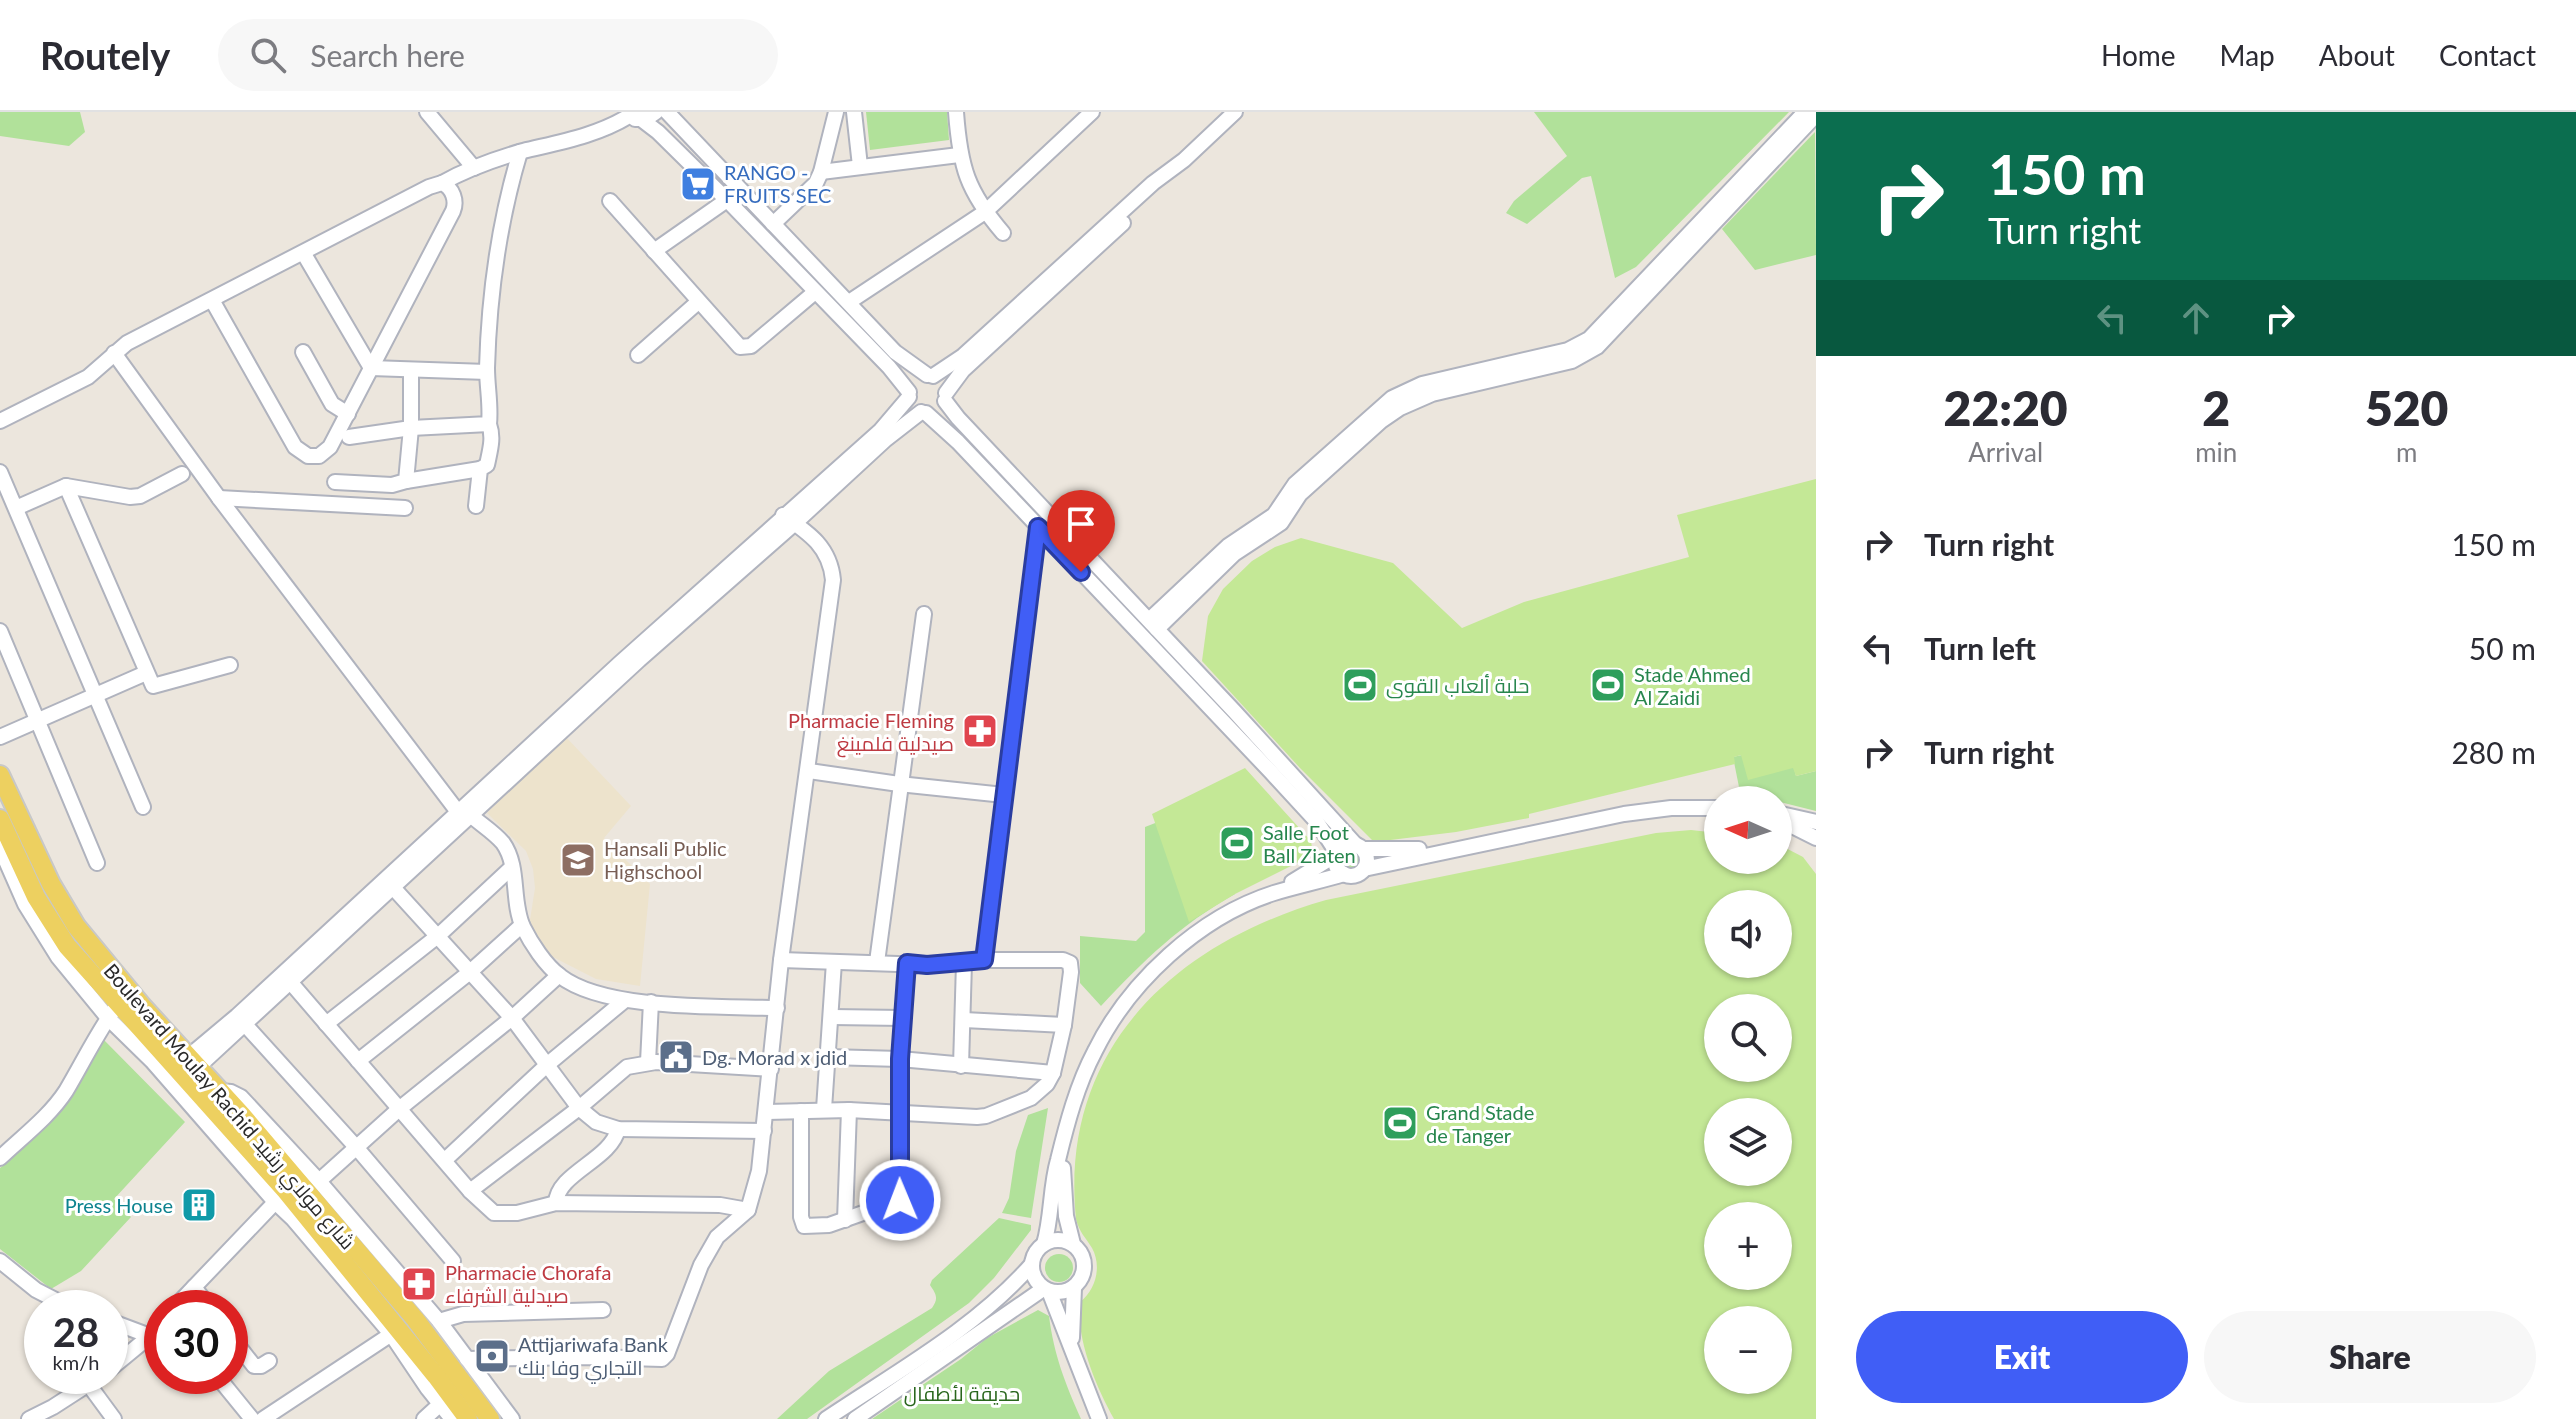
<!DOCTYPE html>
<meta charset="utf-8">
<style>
body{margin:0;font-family:Lato,Cairo,sans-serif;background:#f7f7f7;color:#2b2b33;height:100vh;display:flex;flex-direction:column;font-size:30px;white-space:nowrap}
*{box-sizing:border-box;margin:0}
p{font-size:26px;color:#7c7c81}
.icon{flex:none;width:44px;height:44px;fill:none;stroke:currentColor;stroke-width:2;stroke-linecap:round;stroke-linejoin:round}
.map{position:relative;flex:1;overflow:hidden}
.panel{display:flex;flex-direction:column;background:#fff;width:760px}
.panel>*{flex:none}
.banner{background:#0b6e4f;color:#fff;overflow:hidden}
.needle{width:52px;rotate:273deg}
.tools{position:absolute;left:1704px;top:674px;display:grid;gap:16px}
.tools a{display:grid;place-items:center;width:88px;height:88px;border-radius:50%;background:#fff;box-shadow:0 2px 6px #0004;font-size:40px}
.speed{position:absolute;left:24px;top:1178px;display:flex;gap:16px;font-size:40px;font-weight:700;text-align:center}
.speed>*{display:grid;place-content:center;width:104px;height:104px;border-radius:50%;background:#fff;box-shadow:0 2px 6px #0004;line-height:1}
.speed small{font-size:20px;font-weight:400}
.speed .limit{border:12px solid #d22;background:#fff;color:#111}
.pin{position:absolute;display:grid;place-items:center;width:68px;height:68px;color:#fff;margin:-82px -34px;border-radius:50% 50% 50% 0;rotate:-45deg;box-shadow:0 0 8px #0007}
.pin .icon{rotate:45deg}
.me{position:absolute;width:88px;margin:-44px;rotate:359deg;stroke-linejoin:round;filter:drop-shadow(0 0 6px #0008)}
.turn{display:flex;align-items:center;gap:28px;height:168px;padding:0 40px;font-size:36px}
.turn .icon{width:104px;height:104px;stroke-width:2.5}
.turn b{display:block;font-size:56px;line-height:68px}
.lanes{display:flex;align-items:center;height:76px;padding:0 40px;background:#0003;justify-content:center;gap:40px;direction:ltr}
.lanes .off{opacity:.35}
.eta{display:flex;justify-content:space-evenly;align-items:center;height:136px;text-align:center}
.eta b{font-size:48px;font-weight:800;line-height:56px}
.action{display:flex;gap:16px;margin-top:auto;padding:16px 40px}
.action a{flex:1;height:92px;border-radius:48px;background:#405ef6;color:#fff;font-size:32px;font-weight:800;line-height:92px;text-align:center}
.action a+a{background:#f7f7f7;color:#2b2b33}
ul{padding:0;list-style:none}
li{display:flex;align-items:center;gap:24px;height:104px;padding:0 40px}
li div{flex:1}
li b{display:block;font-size:30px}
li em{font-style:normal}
header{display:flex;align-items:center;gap:48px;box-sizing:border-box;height:112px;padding:0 40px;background:#fff;border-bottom:2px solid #e1e1e2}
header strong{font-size:38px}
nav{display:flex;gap:44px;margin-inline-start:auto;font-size:28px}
.search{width:560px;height:72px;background:#f7f7f7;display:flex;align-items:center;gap:20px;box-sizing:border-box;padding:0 28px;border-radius:44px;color:#7c7c81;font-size:30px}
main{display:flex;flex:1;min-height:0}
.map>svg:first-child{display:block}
.education{fill:#ede3cc}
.green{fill:#b1e19a}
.pitch{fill:#c4e896;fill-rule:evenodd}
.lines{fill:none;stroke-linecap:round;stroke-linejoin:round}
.minor-casing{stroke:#b0b3be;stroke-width:18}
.major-casing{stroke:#c8c8c8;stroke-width:22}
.minor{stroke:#fff;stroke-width:14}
.major{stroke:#edd060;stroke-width:18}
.route-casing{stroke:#2a3da0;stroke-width:20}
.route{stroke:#405ef6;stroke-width:14}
.labels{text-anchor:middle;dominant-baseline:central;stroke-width:6;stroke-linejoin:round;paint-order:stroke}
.shop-label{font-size:20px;fill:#366cbe;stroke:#fff;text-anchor:start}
.leisure-label{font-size:20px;fill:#27864d;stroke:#fff;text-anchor:start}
.health-label{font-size:20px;fill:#be3a42;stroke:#fff;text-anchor:end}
.education-label{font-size:20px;fill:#785e54;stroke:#fff;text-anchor:start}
.service-label{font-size:20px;fill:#4e5e75;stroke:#fff;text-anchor:start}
.street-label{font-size:20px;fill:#2a2a2a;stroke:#fff}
.culture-label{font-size:20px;fill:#0d838f;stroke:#fff;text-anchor:end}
.park-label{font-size:20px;fill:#29661c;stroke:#fff}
</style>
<header>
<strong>Routely</strong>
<div class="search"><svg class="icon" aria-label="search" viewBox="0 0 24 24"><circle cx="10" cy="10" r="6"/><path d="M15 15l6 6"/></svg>Search here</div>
<nav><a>Home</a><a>Map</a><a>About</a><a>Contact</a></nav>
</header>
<main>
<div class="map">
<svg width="1816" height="1307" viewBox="0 0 1816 1307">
<rect width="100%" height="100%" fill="#ece6dd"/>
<polygon class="education" points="565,624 631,694 604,726 650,772 640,874 596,867 549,843 532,818 530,808 535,776 533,757 526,739 487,701"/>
<g class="green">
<polygon points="0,0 80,0 85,20 69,34 0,24"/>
<polygon points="866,0 947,0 949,28 870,38"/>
<polygon points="1534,0 1789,0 1636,155 1615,166 1591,64 1582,66 1527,112 1506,101 1514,89 1567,44"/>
<polygon points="1815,20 1816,143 1755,158 1722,117"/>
<polygon points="1742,643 1794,656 1796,664 1816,659 1816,699 1740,680 1733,645"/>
<path d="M1168,706L1235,782C1180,813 1144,848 1101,894L1080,871V824L1136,829L1145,820V715Z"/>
<circle cx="1351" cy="748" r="12"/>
<polygon points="103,927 185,1010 114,1087 131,1105 81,1159 51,1177 0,1137 0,1056 41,1020"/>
<polygon points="1048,996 1031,1106 1002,1101 1009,1086 1016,1039 1028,1003"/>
<path d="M999,1106L1031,1113V1118L994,1166L969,1191L807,1307H777L829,1259L932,1196C939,1186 936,1182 930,1173L932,1168Z"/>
<circle cx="1059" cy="1156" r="14"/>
<path d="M1038,1198L1049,1204C1054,1243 1065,1271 1081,1307H872L961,1247L987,1226Z"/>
</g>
<g class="pitch">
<polygon points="1816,367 1816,659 1796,664 1793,656 1748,668 1741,643 1734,645 1735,652 1529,702 1529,706 1456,720 1374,730 1300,656 1202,549 1208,504 1223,477 1252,449 1275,435 1301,426 1393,451 1462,516 1524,490 1689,445 1677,403"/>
<polygon points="1245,656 1311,729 1313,743 1235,782 1189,810 1152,702"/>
<path d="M1691,718L1718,721V748H1778V732L1803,745L1816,762V1307H1114C1096,1274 1076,1228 1080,1190C1096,1178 1102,1154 1092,1136C1086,1126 1079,1120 1076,1107C1059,938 1173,832 1326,788L1656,721ZM1718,792H1778V852H1718ZM1718,896H1778V956H1718ZM1718,1000H1778V1060H1718ZM1718,1104H1778V1164H1718ZM1718,1208H1778V1268H1718Z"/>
</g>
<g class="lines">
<defs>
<g id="minor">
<polyline points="427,0 474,56"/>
<polyline points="667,0 895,240 927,263"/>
<polyline points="854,0 860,54"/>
<path d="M956,0C960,55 967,79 1003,121"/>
<polyline points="635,7 646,7 656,0"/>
<polyline points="641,7 658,20 727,88 889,255 909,280"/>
<polyline points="821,60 959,43"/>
<path d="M442,71C467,57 495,47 523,39C560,30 596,24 629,4"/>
<polyline points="610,89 740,235 751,234 815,180"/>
<polyline points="773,112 816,71 821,60 836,0"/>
<polyline points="654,139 727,88"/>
<polyline points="304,142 371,256 487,260"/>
<polyline points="849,190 985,100 1092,0"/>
<polyline points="303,240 332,292 348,302"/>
<polyline points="114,241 219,386 458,700"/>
<polyline points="638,243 698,190"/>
<polyline points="933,264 963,244 1153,71 1184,48 1235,0"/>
<polyline points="946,281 963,258 1123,111"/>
<polyline points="945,289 958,306 1234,599 1355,732"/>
<polyline points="926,301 958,330 1271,660 1317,710 1337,741"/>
<path d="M0,309L88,265L127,231L429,75L442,71C453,76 457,89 453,99L330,335L319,344H308L295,335L212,188"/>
<path d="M349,325L411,316L489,312C491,293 487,275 487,256C489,183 499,110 520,40"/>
<polyline points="0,360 143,695"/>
<polyline points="406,369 480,357"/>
<polyline points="335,370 392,373 406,369 411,316 411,258"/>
<polyline points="66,374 153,574 230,553"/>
<polyline points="219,386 405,396"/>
<path d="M476,394L480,357L487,353C490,338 494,326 489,312"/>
<polyline points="16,396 66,374 130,385 140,384 182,362"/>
<polyline points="1149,508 1228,434 1274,403 1295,372 1392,286 1422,272 1568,238 1589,227 1805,0"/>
<polyline points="1157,517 1234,442 1281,411 1300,382 1381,309 1400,296 1432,282 1572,249 1597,235 1816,3"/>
<polyline points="0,519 97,751"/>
<polyline points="0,625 146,561"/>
<polyline points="809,659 899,672 1004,683"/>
<path d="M466,699C477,710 493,719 503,731C520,755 511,789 523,815C531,831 545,853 560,864C605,899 720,894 777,896"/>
<polyline points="1781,702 1816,710"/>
<polyline points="1778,707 1816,726"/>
<circle cx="1351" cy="748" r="16"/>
<polyline points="0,735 25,792 58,845 108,906 152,949 275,1090 293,1107 391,1222 428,1277 452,1307"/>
<polyline points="1363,737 1419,737"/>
<polyline points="1364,757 1624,702 1671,696 1718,696"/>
<polyline points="388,770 512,906 579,996 596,1010 618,1017 764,1019"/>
<polyline points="1292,770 1336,743"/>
<polyline points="984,848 1038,415"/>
<polyline points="877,850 924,502"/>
<polyline points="286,865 470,1079 494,1101 517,1101 556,1091 720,1093 748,1098"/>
<polyline points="832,905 903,906"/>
<polyline points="240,907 356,1035 453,1149"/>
<polyline points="964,908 1064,913"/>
<polyline points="326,912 439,823 512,755"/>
<polyline points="188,945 237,904 620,551 880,319 909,285"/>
<polyline points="828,945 900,947 1053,961"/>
<polyline points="358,949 470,860 522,813"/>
<polyline points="648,950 651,890"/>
<polyline points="961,954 964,851"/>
<polyline points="198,955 639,548 795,411 885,328 921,300"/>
<polyline points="220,979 231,980 241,985 319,1069 439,1209 512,1307"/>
<polyline points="824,997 834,850"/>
<polyline points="801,999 801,1105 804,1114 829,1113 900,1088 900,947 907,851"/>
<polyline points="767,1000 849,998 977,1005 986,1004 1031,986 1047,972 1053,961 1064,913 1071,860 1070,851 1063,848 984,848 927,853 781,848"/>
<path d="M0,1046C22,1025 49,1005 66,979C82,952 95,925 113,899"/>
<polyline points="446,1047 548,952 625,888"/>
<polyline points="1063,1056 1066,1104 1073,1132"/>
<polyline points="319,1069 399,997 512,906 559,863"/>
<polyline points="470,1079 579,996 627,955 656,950 771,957"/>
<path d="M556,1091C557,1061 611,1048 618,1017"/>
<polyline points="845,1108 849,998"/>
<circle cx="1058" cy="1154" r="26"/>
<path d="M1044,1132C1052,1105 1050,1076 1058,1048C1067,1011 1077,973 1095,939C1129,870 1199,805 1274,781C1297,774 1321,769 1344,762"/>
<polyline points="0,1149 36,1178 71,1196"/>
<polyline points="194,1175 210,1196"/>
<polyline points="1049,1179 1099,1307"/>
<polyline points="174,1196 282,1083"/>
<polyline points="110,1209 150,1224"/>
<polyline points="439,1209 463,1202 603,1198"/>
<polyline points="230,1223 254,1254 261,1254 269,1249"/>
<polyline points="1072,1226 1074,1176"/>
<path d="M467,1247L593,1245L662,1247L667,1242L701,1153L717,1125L748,1098L759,1059L781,848L833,468C830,435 809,421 783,403"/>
<polyline points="110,1257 150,1224 162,1210"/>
<polyline points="217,1264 252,1307"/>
<polyline points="89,1273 114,1307"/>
<polyline points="29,1307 53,1295 101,1264"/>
<polyline points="263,1307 396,1219"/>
<polyline points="424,1307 447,1286"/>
<path d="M826,1307C896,1260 976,1216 1032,1152"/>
<polyline points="855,1307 1043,1177"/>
</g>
<g id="major">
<polyline points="0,663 51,772 76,814 142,894 241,1002 415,1207 490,1307"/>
<polyline points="0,707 36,785 67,834 286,1079 436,1264 468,1307"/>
</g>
</defs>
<use href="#minor" class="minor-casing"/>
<use href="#major" class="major-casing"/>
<use href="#minor" class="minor"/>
<use href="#major" class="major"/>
</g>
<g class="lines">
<defs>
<polyline id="route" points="900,1088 900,947 907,851 927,853 984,848 1038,415 1081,460"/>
</defs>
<use href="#route" class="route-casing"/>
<use href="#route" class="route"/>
</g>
<defs>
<symbol id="supermarket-square" viewBox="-11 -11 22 22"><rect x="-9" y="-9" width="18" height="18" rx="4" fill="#3f7fe0" stroke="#fff"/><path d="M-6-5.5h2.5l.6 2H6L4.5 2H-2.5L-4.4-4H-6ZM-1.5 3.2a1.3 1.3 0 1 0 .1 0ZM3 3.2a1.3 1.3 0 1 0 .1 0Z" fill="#fff"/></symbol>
<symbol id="stadium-square" viewBox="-11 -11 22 22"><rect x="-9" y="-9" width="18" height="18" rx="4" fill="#2e9e5b" stroke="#fff"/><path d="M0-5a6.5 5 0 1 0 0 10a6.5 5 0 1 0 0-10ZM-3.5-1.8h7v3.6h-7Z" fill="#fff"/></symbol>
<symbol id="pharmacy-square" viewBox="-11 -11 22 22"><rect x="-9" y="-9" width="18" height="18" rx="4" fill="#e0444e" stroke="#fff"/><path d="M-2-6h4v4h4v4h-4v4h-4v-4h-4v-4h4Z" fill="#fff"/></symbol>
<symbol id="school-square" viewBox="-11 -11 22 22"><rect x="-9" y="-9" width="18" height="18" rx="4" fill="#8d6e63" stroke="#fff"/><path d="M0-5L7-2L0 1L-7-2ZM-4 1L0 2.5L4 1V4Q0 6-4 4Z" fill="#fff"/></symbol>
<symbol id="civic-square" viewBox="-11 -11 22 22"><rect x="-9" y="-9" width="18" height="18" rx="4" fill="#5c6f8a" stroke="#fff"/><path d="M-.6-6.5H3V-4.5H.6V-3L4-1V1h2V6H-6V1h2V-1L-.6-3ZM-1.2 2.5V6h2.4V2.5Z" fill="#fff"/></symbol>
<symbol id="building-square" viewBox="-11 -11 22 22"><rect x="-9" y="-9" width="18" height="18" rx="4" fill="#0f9aa8" stroke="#fff"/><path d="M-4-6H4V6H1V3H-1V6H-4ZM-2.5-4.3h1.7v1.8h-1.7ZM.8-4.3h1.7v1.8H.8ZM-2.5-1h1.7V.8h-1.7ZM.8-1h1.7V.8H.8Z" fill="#fff"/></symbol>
<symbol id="bank-square" viewBox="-11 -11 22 22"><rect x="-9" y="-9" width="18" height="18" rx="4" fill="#5c6f8a" stroke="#fff"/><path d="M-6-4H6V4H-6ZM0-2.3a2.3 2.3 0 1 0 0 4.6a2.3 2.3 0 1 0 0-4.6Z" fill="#fff"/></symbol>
</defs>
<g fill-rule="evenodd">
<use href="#supermarket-square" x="678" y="52" width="40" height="40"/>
<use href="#stadium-square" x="1340" y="553" width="40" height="40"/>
<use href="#stadium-square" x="1588" y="553" width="40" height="40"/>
<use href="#pharmacy-square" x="960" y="599" width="40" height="40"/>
<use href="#stadium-square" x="1217" y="711" width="40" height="40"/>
<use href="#school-square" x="558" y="728" width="40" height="40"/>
<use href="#civic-square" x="656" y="925" width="40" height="40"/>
<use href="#stadium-square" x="1380" y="991" width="40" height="40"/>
<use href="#building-square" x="179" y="1073" width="40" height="40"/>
<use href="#pharmacy-square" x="399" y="1152" width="40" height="40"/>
<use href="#bank-square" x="472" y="1224" width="40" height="40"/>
</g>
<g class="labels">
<g class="shop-label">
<text x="724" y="60">RANGO -<tspan x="724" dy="23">FRUITS SEC</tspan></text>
</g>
<g class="leisure-label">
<text x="1634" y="562">Stade Ahmed<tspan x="1634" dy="23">Al Zaidi</tspan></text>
<text x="1386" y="573">حلبة ألعاب القوى</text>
<text x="1263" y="720">Salle Foot<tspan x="1263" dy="23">Ball Ziaten</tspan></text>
<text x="1426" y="1000">Grand Stade<tspan x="1426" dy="23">de Tanger</tspan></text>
</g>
<g class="health-label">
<text x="954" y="608">Pharmacie Fleming<tspan x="954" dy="23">صيدلية فلمينغ</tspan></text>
<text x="445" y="1160" text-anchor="start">Pharmacie Chorafa<tspan x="445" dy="23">صيدلية الشرفاء</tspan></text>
</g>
<g class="education-label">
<text x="604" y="736">Hansali Public<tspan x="604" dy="23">Highschool</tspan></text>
</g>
<g class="service-label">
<text x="702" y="945">Dg. Morad x jdid</text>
<text x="518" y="1232">Attijariwafa Bank<tspan x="518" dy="23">التجاري وفا بنك</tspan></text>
</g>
<g class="street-label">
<text transform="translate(230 994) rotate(49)">Boulevard Moulay Rachid شارع مولاي رشيد</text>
</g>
<g class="culture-label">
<text x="173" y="1093">Press House</text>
</g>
<g class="park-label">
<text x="962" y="1281">حديقة لأطفال</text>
</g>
</g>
</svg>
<div class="tools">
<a><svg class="needle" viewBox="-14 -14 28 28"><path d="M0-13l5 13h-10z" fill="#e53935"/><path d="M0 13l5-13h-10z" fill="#7c7c81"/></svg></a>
<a><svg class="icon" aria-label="sound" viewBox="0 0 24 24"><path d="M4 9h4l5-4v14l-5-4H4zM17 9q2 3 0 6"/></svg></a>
<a><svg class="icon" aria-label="search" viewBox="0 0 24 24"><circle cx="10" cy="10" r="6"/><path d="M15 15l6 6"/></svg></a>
<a><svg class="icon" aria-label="layers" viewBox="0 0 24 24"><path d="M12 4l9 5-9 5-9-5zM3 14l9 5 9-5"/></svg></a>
<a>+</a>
<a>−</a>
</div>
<div class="speed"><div>28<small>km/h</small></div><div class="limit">30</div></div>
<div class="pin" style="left:1081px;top:460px;background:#d93025"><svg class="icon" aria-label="arrive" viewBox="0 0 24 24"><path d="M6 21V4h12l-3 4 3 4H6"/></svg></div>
<svg class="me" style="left:900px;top:1088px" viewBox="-20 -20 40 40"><circle r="17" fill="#405ef6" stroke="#fff" stroke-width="3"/><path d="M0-11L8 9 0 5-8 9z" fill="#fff"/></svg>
</div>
<section class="panel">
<div class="banner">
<div class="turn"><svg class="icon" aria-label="right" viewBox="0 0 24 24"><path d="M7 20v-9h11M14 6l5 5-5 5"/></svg><div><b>150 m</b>Turn right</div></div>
<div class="lanes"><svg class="icon off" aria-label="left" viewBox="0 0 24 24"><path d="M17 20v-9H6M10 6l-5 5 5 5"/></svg><svg class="icon off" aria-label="ahead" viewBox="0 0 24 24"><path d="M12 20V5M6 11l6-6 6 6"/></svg><svg class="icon" aria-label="right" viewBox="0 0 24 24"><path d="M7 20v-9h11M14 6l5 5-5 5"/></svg></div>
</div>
<div class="eta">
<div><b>22:20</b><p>Arrival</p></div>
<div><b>2</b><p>min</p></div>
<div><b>520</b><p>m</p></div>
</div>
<ul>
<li><svg class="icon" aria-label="right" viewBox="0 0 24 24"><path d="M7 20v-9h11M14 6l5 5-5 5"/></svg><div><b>Turn right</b></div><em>150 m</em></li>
<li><svg class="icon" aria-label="left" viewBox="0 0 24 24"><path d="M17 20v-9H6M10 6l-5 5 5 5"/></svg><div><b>Turn left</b></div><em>50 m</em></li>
<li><svg class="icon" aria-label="right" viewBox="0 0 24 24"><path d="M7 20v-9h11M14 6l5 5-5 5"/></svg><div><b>Turn right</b></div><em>280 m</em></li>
</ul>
<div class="action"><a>Exit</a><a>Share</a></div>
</section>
</main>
